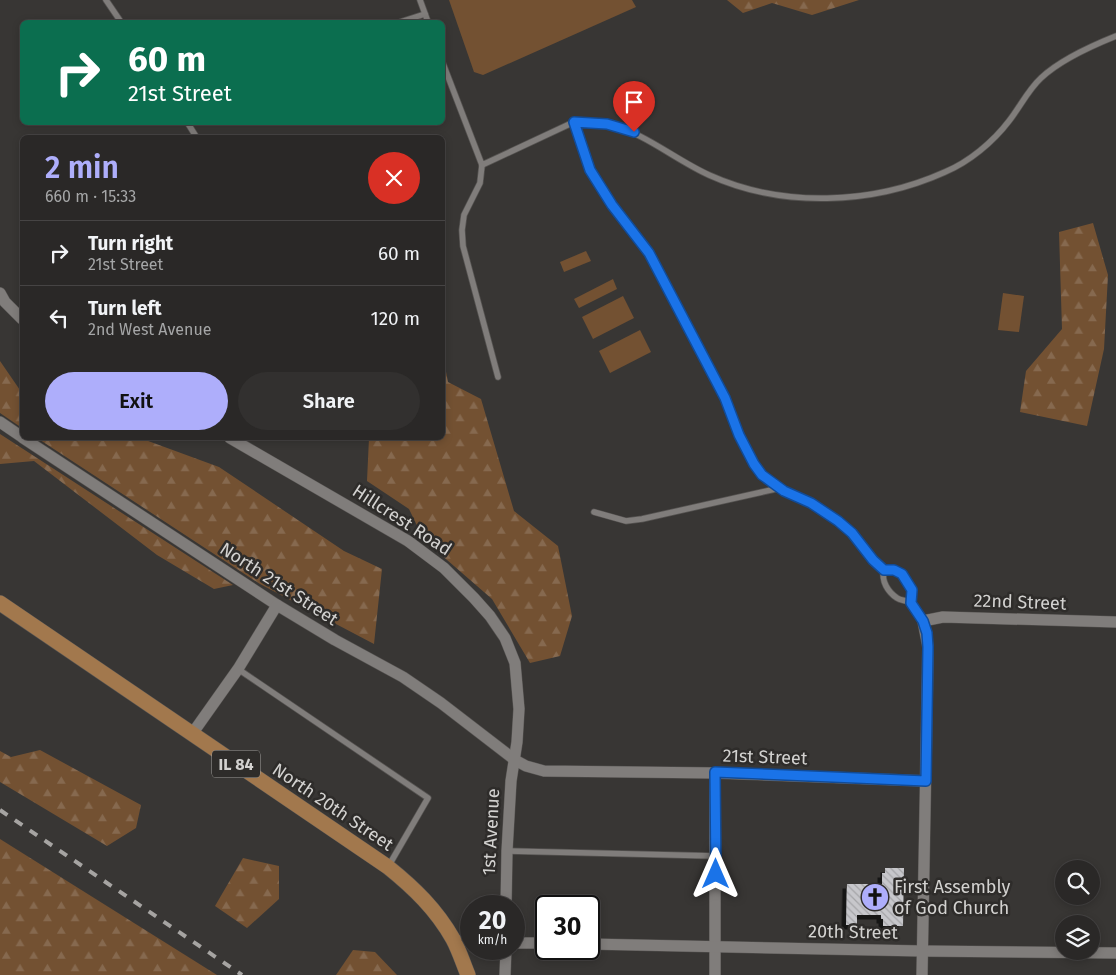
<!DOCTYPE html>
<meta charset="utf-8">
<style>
body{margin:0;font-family:"Fira Sans",sans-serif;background:#32302f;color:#f1f3f6;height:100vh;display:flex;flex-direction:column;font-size:19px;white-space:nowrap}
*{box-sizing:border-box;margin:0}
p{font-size:16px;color:#a5a6a7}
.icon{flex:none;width:28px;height:28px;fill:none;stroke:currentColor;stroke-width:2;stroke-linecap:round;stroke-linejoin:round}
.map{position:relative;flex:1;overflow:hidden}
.side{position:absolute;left:20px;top:135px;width:425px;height:305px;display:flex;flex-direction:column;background:#2a2827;border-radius:8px;box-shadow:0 2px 8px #0003,0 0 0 1px #464444}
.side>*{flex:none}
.banner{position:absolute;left:20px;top:20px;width:425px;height:105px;border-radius:8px;box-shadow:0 2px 8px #0003,0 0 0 1px #464444;background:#0b6e4f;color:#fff;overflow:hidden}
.fabs{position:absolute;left:1055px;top:860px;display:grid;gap:10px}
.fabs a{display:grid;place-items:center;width:45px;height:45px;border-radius:50%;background:#2a2827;box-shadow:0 2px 8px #0003,0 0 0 1px #464444;font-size:25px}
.speed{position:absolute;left:460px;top:895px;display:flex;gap:10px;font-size:25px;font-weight:700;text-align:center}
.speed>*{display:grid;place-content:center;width:65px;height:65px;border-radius:50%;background:#2a2827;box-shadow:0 2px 8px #0003,0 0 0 1px #464444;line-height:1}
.speed small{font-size:12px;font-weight:400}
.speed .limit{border:2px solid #111;border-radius:8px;background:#fff;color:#111}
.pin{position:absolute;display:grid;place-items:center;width:42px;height:42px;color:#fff;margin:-51px -21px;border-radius:50% 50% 50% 0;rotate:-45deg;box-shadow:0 0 5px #0007}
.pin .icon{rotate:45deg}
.me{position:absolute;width:55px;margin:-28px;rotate:0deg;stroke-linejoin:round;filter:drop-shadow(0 0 4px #0008)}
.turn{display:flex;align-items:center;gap:18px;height:105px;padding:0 25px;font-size:22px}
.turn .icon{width:65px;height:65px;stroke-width:2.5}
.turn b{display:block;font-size:35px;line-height:42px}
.round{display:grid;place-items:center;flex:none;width:52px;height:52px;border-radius:26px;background:#32302f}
.head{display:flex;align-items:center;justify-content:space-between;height:85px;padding:0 25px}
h1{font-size:30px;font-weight:600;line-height:38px;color:#aeaefb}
.button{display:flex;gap:10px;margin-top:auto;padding:10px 25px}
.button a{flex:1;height:58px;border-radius:30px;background:#aeaefb;color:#111;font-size:20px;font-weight:600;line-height:58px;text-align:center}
.button a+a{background:#32302f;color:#f1f3f6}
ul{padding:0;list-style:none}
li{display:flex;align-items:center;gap:15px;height:65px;padding:0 25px;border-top:1px solid #464444}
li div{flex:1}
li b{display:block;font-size:19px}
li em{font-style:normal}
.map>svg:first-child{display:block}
.forest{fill:url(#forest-firs)}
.green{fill:#735132}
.building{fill:url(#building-back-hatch);filter:url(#shadow)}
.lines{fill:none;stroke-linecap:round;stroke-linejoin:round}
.lane-casing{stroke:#565452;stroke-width:7}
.street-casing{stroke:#565452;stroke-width:12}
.primary-casing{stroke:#565452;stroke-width:16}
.lane{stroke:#807d7b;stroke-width:5.5}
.street{stroke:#807d7b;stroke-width:11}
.primary{stroke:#a2784d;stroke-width:15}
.rail{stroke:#a6a4a2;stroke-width:4;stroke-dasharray:9 9;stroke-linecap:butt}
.route-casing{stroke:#114b97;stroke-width:12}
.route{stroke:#1a73e8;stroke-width:9}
.labels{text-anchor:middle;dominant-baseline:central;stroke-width:5;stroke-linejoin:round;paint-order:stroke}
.shield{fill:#2e2c2a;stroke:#a2a09e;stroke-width:1}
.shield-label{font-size:16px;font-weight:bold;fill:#d3d2d0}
.street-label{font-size:18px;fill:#d3d2d0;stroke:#2e2c2a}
.poi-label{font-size:18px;fill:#d3d2d0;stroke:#2e2c2a;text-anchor:start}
</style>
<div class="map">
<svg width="1116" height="975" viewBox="0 0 1116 975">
<defs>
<pattern id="forest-firs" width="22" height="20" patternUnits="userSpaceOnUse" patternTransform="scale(1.25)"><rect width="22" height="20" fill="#735132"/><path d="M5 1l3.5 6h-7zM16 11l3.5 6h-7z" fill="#86694f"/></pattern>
<pattern id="building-back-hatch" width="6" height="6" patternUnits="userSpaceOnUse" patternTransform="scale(1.25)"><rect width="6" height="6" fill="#c7c7cb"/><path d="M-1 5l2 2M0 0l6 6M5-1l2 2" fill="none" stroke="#a5a5a8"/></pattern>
<filter id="shadow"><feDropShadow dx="-4.5" dy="4.5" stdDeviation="0" flood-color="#0009"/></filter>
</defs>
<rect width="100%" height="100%" fill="#383634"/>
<g class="forest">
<polygon points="727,0 859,0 812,15 772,3 743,13"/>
<polygon points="1093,223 1108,275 1104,349 1087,426 1020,412 1026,371 1062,329 1059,232"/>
<polygon points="443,356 448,382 481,399 514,511 558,546 572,616 560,656 530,663 492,599 424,540 409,509 367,481 369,438 442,438"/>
<polygon points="0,361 22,393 22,428 0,413"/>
<polygon points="0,434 233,585 214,589 157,555 34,461 0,464"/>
<polygon points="37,438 83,438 89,441 107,438 140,438 219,467 344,551 382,569 374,644 260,584"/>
<polygon points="40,750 141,805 136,828 107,846 0,782 0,751 11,757"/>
<polygon points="0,839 217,975 0,975"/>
<polygon points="243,858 279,866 279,899 247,928 215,906"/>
<polygon points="353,950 375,952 397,975 336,975"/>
</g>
<g class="green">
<polygon points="449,0 632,0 636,7 483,75 474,72"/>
<polygon points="586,251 591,261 564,272 560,262"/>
<polygon points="613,279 617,289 579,308 574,299"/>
<polygon points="1003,293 1024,296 1019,332 998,330"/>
<polygon points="623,296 634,318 593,339 582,317"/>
<polygon points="640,330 651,352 610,373 599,351"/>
</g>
<polygon class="building" points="885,868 904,868 903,926 883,926 883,919 881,919 881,915 857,915 857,925 846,925 847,884 882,884 882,873 885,873"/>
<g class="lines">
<defs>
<g id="lane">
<polyline points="106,0 121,22"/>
<polyline points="420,0 428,22"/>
<polyline points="400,22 425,14"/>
<path d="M442,61L482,165L574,122C585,122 597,121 608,124C645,133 674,159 709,175C782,208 872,205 945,172C969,162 993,142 1009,121C1020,107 1028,90 1041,78C1060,60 1091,46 1116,36"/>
<polyline points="187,122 197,138"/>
<polyline points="574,122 591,170 612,205 649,253 725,398 739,435 754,464 762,475 784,491 811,503 838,521 852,533 873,561 884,570"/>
<polyline points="482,165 480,183 464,215 462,230 463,246 498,377"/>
<polyline points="594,512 626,521 642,519 780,488"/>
<path d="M911,603L912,590L902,574L894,570H884C881,581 888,592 897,598C901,601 908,600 912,604C916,609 920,616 923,621"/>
<polyline points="238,669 428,798 388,867"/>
<polyline points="507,851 716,856"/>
</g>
<g id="street">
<polyline points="0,293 5,302 22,319"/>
<polyline points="0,422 22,437"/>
<polyline points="23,438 277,605 335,640 403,677 441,703 515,760 526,766 544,771 715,773 925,781"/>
<polyline points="230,438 408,541 444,568 474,598 490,616 505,638 515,663 519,709 517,742 511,781 507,851 506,906"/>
<polyline points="192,734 238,669 277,605"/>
<polyline points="715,773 715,975"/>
<polyline points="454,941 471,941"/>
<polyline points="514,943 546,943"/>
<polyline points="589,944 922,951 1116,953"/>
<polyline points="505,975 506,949"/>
<polyline points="922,975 928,647 923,621 943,617 1116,622"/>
</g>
<path id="primary" d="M0,603L388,867C414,888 436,909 453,939C459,950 463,963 468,975"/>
</defs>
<use href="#lane" class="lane-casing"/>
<use href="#street" class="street-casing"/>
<use href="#primary" class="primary-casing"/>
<use href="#lane" class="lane"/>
<use href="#street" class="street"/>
<use href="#primary" class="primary"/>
<polyline class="rail" points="0,810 242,975"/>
</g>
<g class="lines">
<defs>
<polyline id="route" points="634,132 607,124 574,122 590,170 612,205 649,253 725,398 739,435 754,464 762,475 784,491 811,503 838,521 852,533 873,560 884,570 894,570 902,574 912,590 911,603 923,621 927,633 928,647 926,781 715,772 716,874"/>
</defs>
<use href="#route" class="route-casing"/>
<use href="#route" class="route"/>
</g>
<defs>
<symbol id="church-disc" viewBox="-11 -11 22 22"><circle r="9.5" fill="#aeaefb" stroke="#2e2c2a"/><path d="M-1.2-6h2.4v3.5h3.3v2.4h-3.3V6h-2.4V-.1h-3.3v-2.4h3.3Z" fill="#111"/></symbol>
</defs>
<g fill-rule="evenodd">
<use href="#church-disc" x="859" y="881" width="32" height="32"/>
</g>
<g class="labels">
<rect class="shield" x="212" y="750.5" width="48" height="27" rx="4"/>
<g class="shield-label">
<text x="236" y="764">IL 84</text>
</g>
<g class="street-label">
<text transform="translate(402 520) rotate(33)">Hillcrest Road</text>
<text transform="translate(279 584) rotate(33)">North 21st Street</text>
<text transform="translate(1020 602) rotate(2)">22nd Street</text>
<text transform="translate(765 757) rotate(2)">21st Street</text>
<text transform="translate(333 807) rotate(34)">North 20th Street</text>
<text transform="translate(491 832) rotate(-87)">1st Avenue</text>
<text transform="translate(853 932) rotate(1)">20th Street</text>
</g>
<g class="poi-label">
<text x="894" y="887">First Assembly<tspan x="894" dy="21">of God Church</tspan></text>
</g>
</g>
</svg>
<div class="fabs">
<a><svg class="icon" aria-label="search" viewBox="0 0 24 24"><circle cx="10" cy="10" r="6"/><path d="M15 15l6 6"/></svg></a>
<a><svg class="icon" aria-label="layers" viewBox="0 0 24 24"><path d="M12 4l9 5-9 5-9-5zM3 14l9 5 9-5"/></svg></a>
</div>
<div class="speed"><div>20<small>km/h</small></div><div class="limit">30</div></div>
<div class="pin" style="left:634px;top:132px;background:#d93025"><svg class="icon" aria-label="arrive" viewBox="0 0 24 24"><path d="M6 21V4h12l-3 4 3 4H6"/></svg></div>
<svg class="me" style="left:716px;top:874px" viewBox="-20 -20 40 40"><path d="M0-17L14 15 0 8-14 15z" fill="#1a73e8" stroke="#fff" stroke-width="4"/></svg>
<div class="banner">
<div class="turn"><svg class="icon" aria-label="right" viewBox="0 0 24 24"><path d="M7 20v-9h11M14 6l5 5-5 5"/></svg><div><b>60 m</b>21st Street</div></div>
</div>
<section class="side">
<div class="head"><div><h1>2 min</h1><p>660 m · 15:33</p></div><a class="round" style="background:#d93025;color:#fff"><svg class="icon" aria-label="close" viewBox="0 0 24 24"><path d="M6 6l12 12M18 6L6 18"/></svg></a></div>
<ul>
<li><svg class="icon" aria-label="right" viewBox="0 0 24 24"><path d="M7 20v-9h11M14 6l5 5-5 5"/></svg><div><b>Turn right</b><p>21st Street</p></div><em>60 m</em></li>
<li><svg class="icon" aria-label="left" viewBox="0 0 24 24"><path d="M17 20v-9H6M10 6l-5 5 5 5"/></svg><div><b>Turn left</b><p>2nd West Avenue</p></div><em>120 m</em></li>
</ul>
<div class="button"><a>Exit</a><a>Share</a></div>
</section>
</div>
